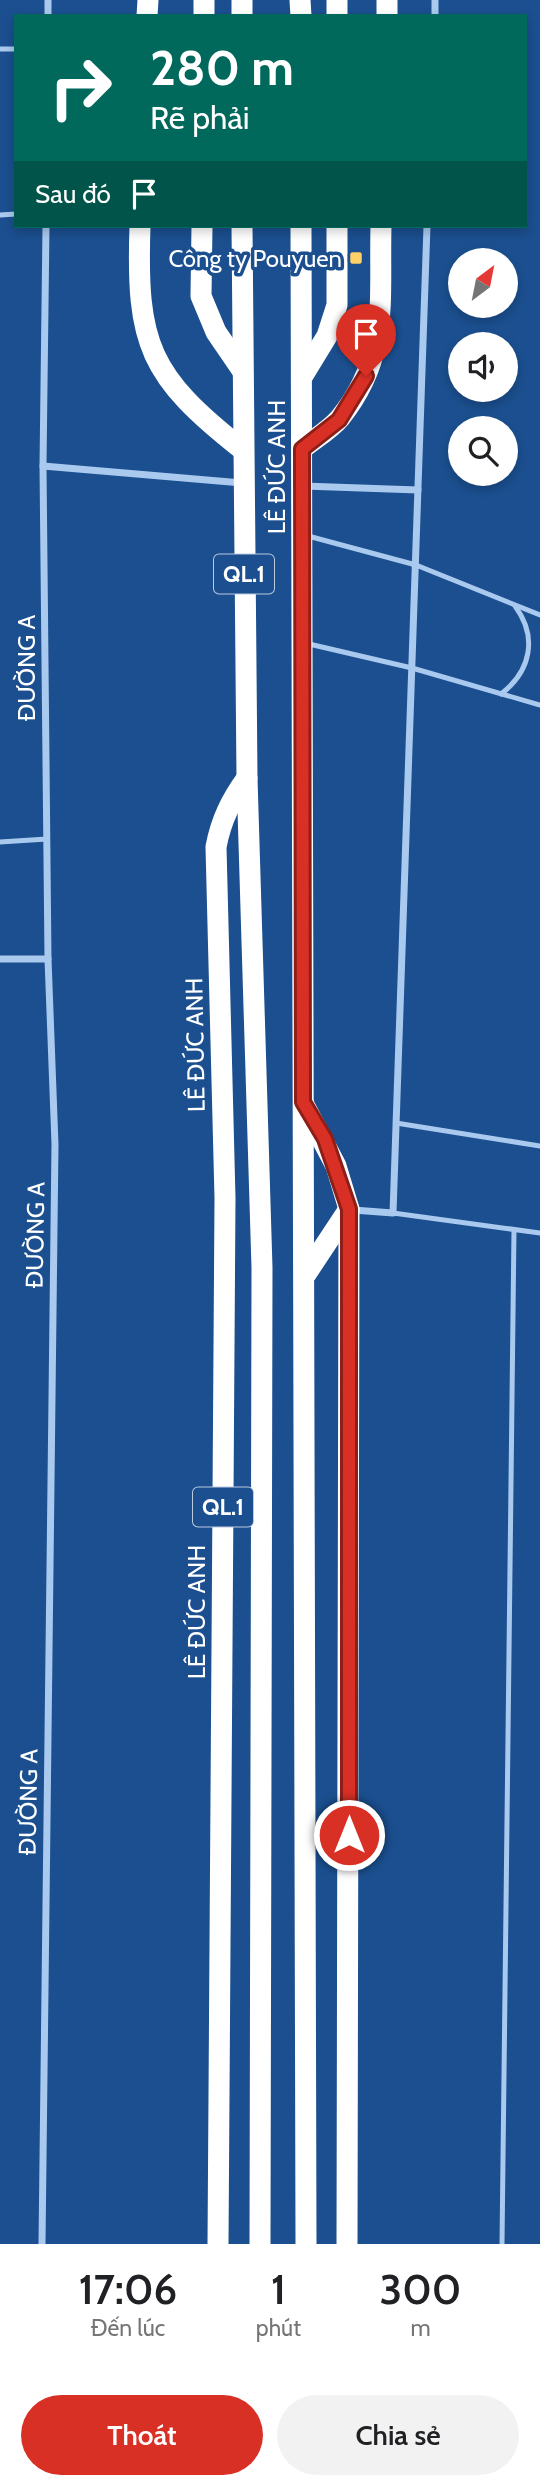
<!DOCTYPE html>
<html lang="vi">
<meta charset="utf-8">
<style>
body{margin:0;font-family:Cabin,sans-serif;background:#f2f2f2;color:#202124;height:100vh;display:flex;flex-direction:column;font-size:26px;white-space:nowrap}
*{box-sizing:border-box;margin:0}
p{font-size:23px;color:#757577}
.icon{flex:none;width:38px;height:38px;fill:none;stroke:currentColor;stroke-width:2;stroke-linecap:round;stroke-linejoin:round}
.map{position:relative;height:2244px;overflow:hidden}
.panel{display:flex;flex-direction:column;background:#fff;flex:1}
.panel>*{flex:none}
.top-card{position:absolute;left:14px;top:14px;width:513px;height:214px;border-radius:0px;box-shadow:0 4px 10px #0003;background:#00695c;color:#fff;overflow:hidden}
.needle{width:46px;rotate:32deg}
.tools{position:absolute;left:448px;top:248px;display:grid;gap:14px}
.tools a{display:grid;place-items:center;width:70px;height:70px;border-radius:50%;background:#fff;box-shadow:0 4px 10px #0003;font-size:35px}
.pin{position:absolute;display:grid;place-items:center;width:60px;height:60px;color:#fff;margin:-72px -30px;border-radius:50% 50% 50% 0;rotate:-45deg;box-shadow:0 0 7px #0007}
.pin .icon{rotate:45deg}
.me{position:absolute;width:77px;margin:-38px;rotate:0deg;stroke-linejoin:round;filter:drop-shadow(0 0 5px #0008)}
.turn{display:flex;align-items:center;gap:24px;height:147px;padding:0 21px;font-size:32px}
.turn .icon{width:91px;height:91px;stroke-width:2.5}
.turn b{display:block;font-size:49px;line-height:60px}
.then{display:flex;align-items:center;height:66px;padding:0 21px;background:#0003;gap:14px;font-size:26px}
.eta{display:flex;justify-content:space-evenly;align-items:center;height:119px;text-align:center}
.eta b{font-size:42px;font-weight:600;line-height:49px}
.cta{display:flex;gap:14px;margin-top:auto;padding:14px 21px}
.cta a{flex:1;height:80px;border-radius:42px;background:#d93025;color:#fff;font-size:28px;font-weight:600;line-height:80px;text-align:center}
.cta a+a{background:#f2f2f2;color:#202124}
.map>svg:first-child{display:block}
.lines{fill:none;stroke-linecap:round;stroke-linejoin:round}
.lane{stroke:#a9c9ee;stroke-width:5}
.street{stroke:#a9c9ee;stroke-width:7}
.highway{stroke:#fff;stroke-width:21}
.route-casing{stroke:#8d1f18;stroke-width:18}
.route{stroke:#d93025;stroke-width:12}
.poi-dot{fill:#ffd166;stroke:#1b4f8f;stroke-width:2.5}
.labels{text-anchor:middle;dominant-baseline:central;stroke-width:7;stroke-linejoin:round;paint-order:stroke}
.shield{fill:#1b4f8f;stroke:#bbcadd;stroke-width:2}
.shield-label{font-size:23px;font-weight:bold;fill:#fff}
.poi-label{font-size:24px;fill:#fff;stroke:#1b4f8f;text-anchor:end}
.street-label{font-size:24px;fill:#fff;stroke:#1b4f8f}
</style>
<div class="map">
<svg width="540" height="2244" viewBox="0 0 540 2244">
<rect width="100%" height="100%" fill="#1b4f8f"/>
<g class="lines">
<g class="lane">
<polyline points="0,49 16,49"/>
<polyline points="0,215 16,214"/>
<polyline points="308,536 416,565 540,615"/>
<polyline points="309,644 412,668 540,705"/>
<path d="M501,694C531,671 538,637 515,606"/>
<polyline points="0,842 47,839"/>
<polyline points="396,1123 540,1146"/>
<polyline points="393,1213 540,1233"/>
<polyline points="502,2244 514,1230"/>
</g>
<g class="street">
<polyline points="48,16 48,0"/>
<polyline points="435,16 435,0"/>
<polyline points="43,466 242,483"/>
<polyline points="303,486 418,490"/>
<polyline points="0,959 48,959"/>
<polyline points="353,1210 393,1213 427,226"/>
<polyline points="42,2244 55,1144 48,959 43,466 46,226"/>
</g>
<g class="highway">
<polyline points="242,0 242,16"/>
<polyline points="300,0 301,16"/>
<polyline points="147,16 148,0"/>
<polyline points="204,16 204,0"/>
<polyline points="337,16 337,0"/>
<polyline points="387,16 387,0"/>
<path d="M140,226C136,345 149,376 243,450"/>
<polyline points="202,226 201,296 216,332 242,370"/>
<polyline points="242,226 247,778 262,1268 260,2244"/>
<polyline points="301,226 306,2244"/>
<polyline points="302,377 327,336 337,305 337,226"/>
<path d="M302,449C314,439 330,430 340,418C390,356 379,300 381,226"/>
<polyline points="304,1105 336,1166 349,1209 347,2244"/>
<polyline points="306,1274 349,1209"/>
<path d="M218,2244L225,1198L216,847C221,820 231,800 247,778"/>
</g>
</g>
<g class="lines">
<defs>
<polyline id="route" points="349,1835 349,1209 325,1139 303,1102 302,449 339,420 366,376"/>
</defs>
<use href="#route" class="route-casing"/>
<use href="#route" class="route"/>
</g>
<rect class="poi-dot" x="349" y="251" width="14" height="14" rx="3.5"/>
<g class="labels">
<g class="shield">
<rect x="214" y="554.5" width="60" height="39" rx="5"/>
<rect x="193" y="1487.5" width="60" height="39" rx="5"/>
</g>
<g class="shield-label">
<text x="244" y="574">QL.1</text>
<text x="223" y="1507">QL.1</text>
</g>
<g class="poi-label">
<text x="342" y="258">Công ty Pouyuen</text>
</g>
<g class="street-label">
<text transform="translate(276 467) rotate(-90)">LÊ ĐỨC ANH</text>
<text transform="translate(26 668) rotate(-90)">ĐƯỜNG A</text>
<text transform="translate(195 1045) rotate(-91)">LÊ ĐỨC ANH</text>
<text transform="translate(35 1235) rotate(-89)">ĐƯỜNG A</text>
<text transform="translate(196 1612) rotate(-90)">LÊ ĐỨC ANH</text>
<text transform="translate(28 1802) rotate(-89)">ĐƯỜNG A</text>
</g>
</g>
</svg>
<div class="tools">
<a><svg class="needle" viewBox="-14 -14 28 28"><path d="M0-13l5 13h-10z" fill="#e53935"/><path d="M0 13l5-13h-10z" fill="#757577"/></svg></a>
<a><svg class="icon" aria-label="sound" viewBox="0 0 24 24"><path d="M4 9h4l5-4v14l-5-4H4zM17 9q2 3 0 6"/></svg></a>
<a><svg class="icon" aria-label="search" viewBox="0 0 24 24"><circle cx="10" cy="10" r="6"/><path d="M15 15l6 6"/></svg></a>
</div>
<div class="pin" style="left:366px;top:376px;background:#d93025"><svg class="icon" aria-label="arrive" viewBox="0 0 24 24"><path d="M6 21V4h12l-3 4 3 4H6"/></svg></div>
<svg class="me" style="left:349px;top:1835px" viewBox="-20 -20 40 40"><circle r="17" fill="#d93025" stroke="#fff" stroke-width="3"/><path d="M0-11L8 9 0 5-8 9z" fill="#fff"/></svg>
<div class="top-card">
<div class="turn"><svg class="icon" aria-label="right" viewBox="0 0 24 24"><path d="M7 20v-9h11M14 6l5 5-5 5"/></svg><div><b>280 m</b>Rẽ phải</div></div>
<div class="then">Sau đó<svg class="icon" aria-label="arrive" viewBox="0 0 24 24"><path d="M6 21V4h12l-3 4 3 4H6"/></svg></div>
</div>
</div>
<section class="panel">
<div class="eta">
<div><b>17:06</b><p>Đến lúc</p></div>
<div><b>1</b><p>phút</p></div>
<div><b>300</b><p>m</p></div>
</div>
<div class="cta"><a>Thoát</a><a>Chia sẻ</a></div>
</section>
